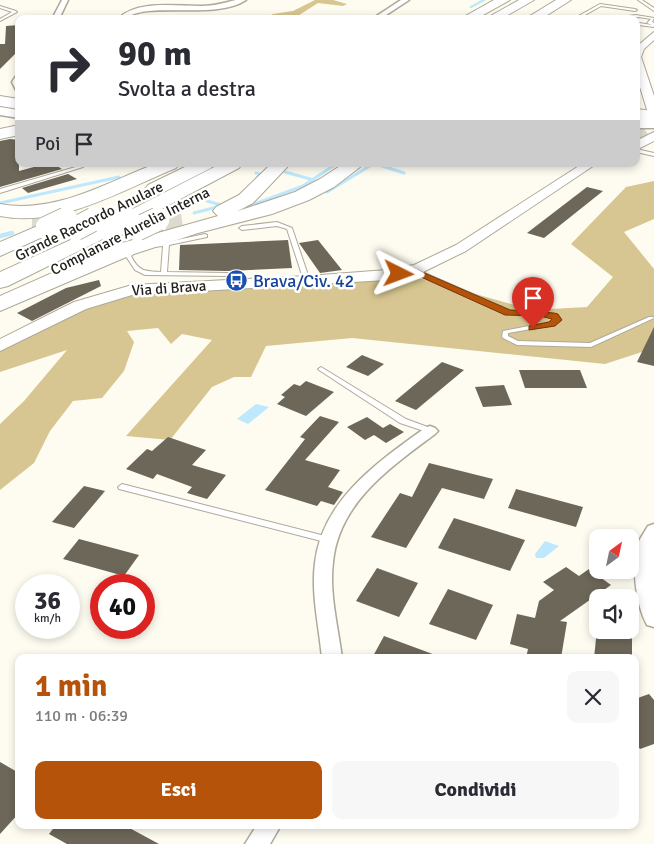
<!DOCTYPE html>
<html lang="it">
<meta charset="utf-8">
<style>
body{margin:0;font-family:Signika,sans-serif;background:#f7f7f7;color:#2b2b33;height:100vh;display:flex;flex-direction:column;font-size:19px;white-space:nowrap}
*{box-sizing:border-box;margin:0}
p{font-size:16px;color:#7c7c81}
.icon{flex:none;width:28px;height:28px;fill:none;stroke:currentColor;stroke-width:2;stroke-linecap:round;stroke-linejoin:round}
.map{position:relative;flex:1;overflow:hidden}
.details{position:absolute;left:15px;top:654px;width:624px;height:175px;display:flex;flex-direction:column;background:#fff;border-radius:10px;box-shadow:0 2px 8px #0003}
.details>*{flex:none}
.banner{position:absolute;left:15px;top:15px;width:625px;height:152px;border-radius:10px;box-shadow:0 2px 8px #0003;background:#fff;color:#2b2b33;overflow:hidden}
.needle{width:32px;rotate:33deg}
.buttons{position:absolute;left:589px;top:529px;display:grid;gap:10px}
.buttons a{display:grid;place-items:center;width:50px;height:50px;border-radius:10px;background:#fff;box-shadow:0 2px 8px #0003;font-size:25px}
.speed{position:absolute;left:15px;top:574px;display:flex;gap:10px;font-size:25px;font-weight:700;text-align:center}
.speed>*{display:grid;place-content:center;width:65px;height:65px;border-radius:50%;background:#fff;box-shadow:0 2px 8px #0003;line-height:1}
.speed small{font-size:12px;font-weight:400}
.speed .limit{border:8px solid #d22;background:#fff;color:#111}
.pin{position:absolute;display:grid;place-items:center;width:42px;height:42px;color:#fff;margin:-51px -21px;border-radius:50% 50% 50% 0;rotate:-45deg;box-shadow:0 0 5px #0007}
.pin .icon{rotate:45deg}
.me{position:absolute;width:55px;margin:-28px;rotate:93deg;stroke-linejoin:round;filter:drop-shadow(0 0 4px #0008)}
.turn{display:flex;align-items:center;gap:18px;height:105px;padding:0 20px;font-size:22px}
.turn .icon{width:65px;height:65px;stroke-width:2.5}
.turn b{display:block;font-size:35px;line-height:42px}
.then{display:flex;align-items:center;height:48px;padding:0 20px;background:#0003;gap:10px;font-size:19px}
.round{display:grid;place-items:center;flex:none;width:52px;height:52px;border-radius:10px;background:#f7f7f7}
.summary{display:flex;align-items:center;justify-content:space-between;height:85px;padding:0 20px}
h1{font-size:30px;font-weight:700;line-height:38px;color:#b45309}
.action{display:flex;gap:10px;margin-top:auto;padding:10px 20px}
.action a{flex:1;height:58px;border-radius:10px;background:#b45309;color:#fff;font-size:20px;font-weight:700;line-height:58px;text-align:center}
.action a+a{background:#f7f7f7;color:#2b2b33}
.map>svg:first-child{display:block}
.green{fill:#d7c691}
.water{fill:#bde8fd}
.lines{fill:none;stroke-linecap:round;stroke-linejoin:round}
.stream-far2{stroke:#bde8fd;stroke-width:2.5}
.stream-far1{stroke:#bde8fd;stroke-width:3}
.stream{stroke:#bde8fd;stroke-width:4.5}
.building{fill:#6c6758}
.tertiary-tunnel{stroke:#dddad0;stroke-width:12;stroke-dasharray:12 6;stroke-linecap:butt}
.motorway-tunnel{stroke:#dddad0;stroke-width:23;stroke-dasharray:23 11;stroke-linecap:butt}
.service-casing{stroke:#aea998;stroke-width:2}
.minor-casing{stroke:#aea998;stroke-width:3}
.tertiary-casing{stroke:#aea998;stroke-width:2}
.trunk-casing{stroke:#aea998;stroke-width:3}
.motorway-casing{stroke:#aea998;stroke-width:2}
.service{fill:#fff;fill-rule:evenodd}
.minor{fill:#fff;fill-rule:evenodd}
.tertiary{fill:#fff;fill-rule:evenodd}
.trunk{fill:#fff;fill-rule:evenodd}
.motorway{fill:#fff;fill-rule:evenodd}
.motorway-bridge-far1-casing{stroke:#aea998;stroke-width:19;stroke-linecap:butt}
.motorway-bridge-casing{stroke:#aea998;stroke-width:25;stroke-linecap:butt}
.motorway-bridge-far1{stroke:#fff;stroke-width:18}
.motorway-bridge{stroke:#fff;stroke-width:23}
.route{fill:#b45309;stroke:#753606}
.labels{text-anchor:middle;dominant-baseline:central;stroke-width:5;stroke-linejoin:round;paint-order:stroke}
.far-street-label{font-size:15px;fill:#24221c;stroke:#fff}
.transit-label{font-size:18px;fill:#164399;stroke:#fff;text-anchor:start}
</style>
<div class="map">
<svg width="654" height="844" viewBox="0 0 654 844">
<rect width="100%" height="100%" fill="#fefbf0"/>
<g class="green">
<polygon points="315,0 333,0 347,4 343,6 318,3 293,19 263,19 273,14 293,11"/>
<polygon points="654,181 654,219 624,232 654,269 654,348 605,364 352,338 266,346 251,377 234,377 212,387 170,440 126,436 212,340 182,334 171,344 158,328 127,331 134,342 124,371 102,398 73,401 50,431 34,463 0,490 0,424 24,401 67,350 0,372 0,350 72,314 114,298 167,292 306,285 412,276 532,310 587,307 613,277 571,244 626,187"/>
</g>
<g class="water">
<polygon points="256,404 269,407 248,424 237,419"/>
<polygon points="545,541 559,546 544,558 536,558 535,554"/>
</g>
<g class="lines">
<polyline class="stream-far2" points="471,7 484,0"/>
<g class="stream-far1">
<polyline points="376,164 404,173"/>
<polyline points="285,172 314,180"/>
<polyline points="256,173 260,174 256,180"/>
<polyline points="327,192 373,164"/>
<polyline points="207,201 221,205"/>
<polyline points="0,203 119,177"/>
<polyline points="249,206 303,186 336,164"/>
<polyline points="194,213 221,206"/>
</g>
<polyline class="stream" points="0,236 12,233"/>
</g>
<g class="building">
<polygon points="19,25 19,50 0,69 0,44 5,44 6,26"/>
<polygon points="10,139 19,140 19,171 45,164 54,164 62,169 0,187 0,141"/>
<polygon points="68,174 77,179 28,193 22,188"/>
<polygon points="587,187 603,191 544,238 527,233"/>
<polygon points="288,240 292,268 227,271 179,270 180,245"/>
<polygon points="318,240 342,270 320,273 299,243"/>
<polygon points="99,280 101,286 32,321 17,313 66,288"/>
<polygon points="654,327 654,366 637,362"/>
<polygon points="362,355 384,364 368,376 346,367"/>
<polygon points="442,362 464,370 416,410 395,401"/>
<polygon points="519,370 580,370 587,388 525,388"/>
<polygon points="306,381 334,392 306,416 277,404 285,397 281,395 294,384 300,386"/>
<polygon points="504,385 512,405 483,407 475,387"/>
<polygon points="320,416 339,422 305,460 340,470 328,487 343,492 334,505 321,501 317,506 265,490 305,439 300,437"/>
<polygon points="367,417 383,428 390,424 404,432 386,443 374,435 365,440 347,427"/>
<polygon points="168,437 206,450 192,465 226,475 207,499 187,493 192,487 157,474 153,479 126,469 147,449 152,451"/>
<polygon points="429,463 493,479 484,499 442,488 406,548 371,537 400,493 412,497"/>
<polygon points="84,486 105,491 74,528 52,522"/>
<polygon points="516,489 583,507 576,527 508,508"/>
<polygon points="454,518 525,540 510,571 438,548"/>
<polygon points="79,539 139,555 124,576 63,559"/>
<polygon points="566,567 579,576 589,569 611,585 560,621 567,622 561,658 526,658 528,649 510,644 517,614 535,618 539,601 554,590 543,582"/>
<polygon points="377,568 418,583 399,617 356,601"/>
<polygon points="448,589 493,605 476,640 429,624"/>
<polygon points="597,629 632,636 632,658 594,658"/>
<polygon points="384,636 438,656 438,658 372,658"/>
<polygon points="649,694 654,700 654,744 640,749 635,743 635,699"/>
<polygon points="0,762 19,773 19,813 0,834"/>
<polygon points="56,825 124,825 159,844 67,844 49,834"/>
</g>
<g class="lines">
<polyline class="tertiary-tunnel" points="636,138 648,129 654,117"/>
<g class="motorway-tunnel">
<polyline points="32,222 76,223"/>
<polyline points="131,224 163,223 182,220"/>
</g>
<defs>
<g id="service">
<polygon points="638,0 642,0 654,8 654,11"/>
<polygon points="600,4 635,9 637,10 635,11 601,6 578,19 573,19"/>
<polygon points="0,6 16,11 17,12 0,21 0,19 12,12 0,8"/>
<polygon points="636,15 654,18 652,22 654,23 654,27 638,25 639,23 652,25 647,23 651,19 639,17 624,19 628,16"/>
<polygon points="636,149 654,153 654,156 636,152"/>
<polygon points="79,166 83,167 0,193 0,189"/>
<polygon points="277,222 292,228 310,281 309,282 305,282 304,281 287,229 277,226 242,230 239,228 242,226"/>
<path d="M205,234L207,235V237L169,245L167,272L227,273L229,274V276L145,275L135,270L125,255L132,250H136V252L131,256C139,272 145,271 161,272L163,246L153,247V245Z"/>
<polygon points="413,268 510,310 540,311 556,315 560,320 554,325 508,333 508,336 518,341 590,343 649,317 653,317 654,318 591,347 517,345 503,338 502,337 503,331 550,322 553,320 552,317 540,315 507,313 411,271 411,269"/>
<polygon points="321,367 406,419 433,429 434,431 430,433 400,423 319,370 318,369"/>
<polygon points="122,484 329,537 332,538 333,540 332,542 329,543 119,489 118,487"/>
</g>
<g id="minor">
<polygon points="62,0 68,0 59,19 52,19"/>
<path d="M236,0H246C215,21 146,0 125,19H118C136,0 175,6 201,6C213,6 224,3 236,0Z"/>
<polygon points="401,0 409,0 380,19 372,19"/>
<polygon points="16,76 19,76 19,90 16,90 12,82"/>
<path d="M430,426L435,428L438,431L435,434C391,467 339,502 333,562C329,593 338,626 342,658H322C319,626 311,594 315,563C322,500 378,462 425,428Z"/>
<path d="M654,524V627L647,625C636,605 631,565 638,543C641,537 645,531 648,526Z"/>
<polygon points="257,825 281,825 270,844 245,844"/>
</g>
<g id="tertiary">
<polygon points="654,32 654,40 644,49 641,57 654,96 654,116 648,113 636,74 636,47"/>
<polygon points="654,132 654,141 636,150 636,141"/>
<polygon points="582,164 596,164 466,251 423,272 387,280 132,295 86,309 0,351 0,339 74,302 132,285 307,276 387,270 414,265 456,245"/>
</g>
<g id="trunk">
<polygon points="0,107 19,110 19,118 0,115"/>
<rect x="636" y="118" width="18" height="10"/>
</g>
<g id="motorway">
<polygon points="494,0 510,0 476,19 460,19"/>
<polygon points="519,0 534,0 501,19 485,19"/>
<polygon points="556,0 571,0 541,19 525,19"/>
<polygon points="0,96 19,99 19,109 0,106"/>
<polygon points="636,109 654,111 654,121 636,119"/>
<polygon points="19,125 19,135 0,139 0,129"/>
<path d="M155,164H179L176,168C122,190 61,228 0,216V204C55,214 105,183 155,164Z"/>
<polygon points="191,164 214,164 211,168 162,193 155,195 148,193 145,189 148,185"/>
<polygon points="220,164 242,164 239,168 135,223 128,225 121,223 118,219 121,215"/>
<polygon points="271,164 290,164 253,203 238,211 295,192 320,179 343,164 364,164 334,187 309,200 272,214 198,233 131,255 0,311 0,296 115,245 218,216 213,211 216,207 239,195"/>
<polygon points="47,222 54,224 57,228 54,232 0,256 0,242"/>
<polygon points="108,223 115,225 118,229 115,233 8,286 0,288 0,272"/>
</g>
</defs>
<use href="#service" class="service-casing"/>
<use href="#minor" class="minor-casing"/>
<use href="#tertiary" class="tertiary-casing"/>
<use href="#trunk" class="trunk-casing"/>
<use href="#motorway" class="motorway-casing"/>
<use href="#service" class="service"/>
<use href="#minor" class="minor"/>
<use href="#tertiary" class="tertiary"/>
<use href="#trunk" class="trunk"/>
<use href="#motorway" class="motorway"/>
<defs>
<g id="motorway-bridge-far1">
<polyline points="63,220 67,218"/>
<polyline points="92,220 94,219"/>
<polyline points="126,220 128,219"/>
<polyline points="155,220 159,218"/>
</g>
<g id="motorway-bridge">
<polyline points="47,228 66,219"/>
<polyline points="75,229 94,219"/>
<polyline points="108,229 128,219"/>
<polyline points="137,229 158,219"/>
</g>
</defs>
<use href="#motorway-bridge-far1" class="motorway-bridge-far1-casing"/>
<use href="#motorway-bridge" class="motorway-bridge-casing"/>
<use href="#motorway-bridge-far1" class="motorway-bridge-far1"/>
<use href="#motorway-bridge" class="motorway-bridge"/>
</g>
<polygon class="route" points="413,268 510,310 554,313 558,314 562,320 555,326 529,330 529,326 549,322 552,319 540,316 505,315 412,273 399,276 394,274"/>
<defs>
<symbol id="bus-disc" viewBox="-11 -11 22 22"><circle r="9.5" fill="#1a4fb4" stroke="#fff"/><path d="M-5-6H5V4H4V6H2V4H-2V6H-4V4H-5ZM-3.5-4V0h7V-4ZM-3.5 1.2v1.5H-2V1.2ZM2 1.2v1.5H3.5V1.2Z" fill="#fff"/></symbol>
</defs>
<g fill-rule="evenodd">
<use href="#bus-disc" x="224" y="268" width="25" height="25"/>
</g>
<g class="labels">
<g class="far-street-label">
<text transform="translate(89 221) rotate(-26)">Grande Raccordo Anulare</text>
<text transform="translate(130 231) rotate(-27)">Complanare Aurelia Interna</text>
<text transform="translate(169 288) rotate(-4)">Via di Brava</text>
</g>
<g class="transit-label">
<text x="253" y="281">Brava/Civ. 42</text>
</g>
</g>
</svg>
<div class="buttons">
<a><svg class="needle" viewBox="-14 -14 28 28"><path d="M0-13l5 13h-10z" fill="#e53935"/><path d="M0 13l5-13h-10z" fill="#7c7c81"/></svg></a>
<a><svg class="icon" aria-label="sound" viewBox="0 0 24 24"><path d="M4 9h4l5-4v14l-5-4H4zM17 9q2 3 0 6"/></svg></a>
</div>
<div class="speed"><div>36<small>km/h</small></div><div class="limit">40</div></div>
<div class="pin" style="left:533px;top:328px;background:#d93025"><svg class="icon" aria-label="arrive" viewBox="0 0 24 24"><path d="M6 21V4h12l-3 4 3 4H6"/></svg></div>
<svg class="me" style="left:399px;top:274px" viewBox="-20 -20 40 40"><path d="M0-17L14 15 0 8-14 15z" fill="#b45309" stroke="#fff" stroke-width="4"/></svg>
<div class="banner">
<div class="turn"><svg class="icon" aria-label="right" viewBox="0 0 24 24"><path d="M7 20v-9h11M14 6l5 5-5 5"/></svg><div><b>90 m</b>Svolta a destra</div></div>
<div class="then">Poi<svg class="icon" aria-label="arrive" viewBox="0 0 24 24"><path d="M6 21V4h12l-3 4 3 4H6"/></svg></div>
</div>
<section class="details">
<div class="summary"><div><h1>1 min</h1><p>110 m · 06:39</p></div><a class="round"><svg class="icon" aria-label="close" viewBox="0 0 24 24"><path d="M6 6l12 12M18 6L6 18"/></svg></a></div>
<div class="action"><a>Esci</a><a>Condividi</a></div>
</section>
</div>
